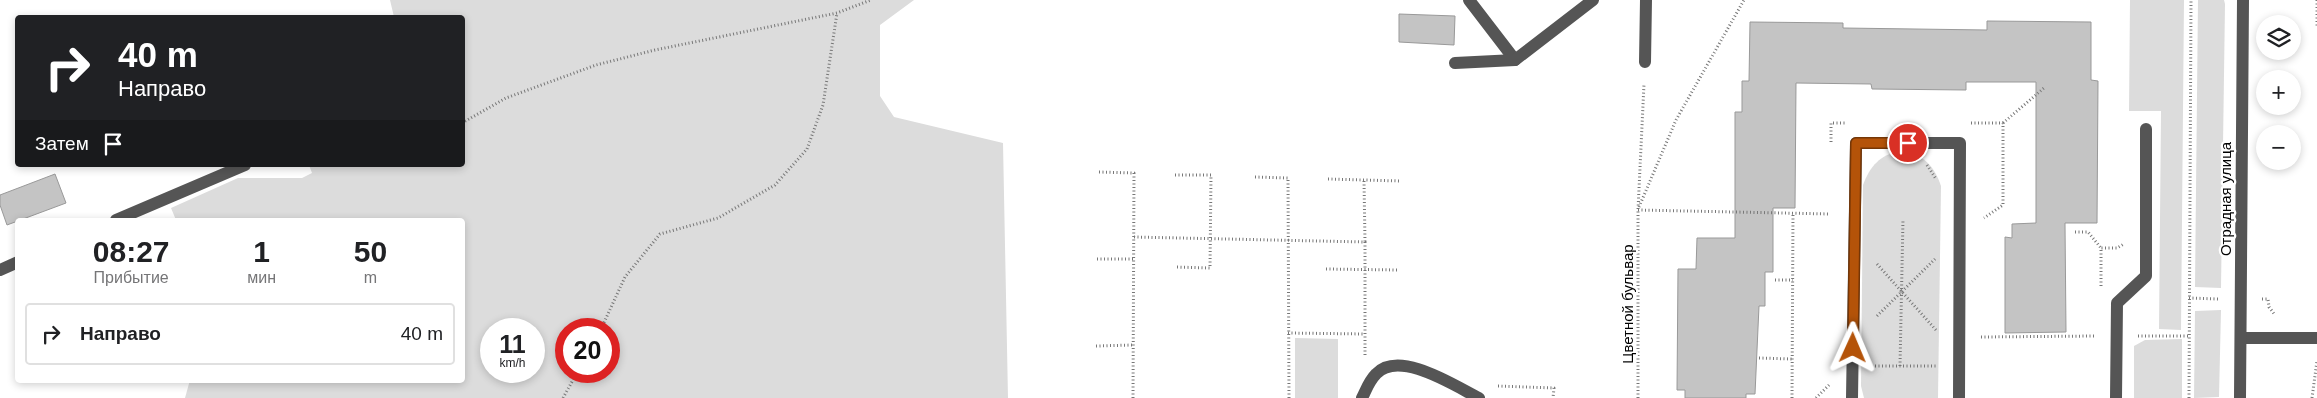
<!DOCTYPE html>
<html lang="ru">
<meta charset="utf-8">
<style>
body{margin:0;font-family:Arial,sans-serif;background:#f6f6f6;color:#202124;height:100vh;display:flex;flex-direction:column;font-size:19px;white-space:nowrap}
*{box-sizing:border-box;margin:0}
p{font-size:16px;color:#757577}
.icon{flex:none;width:28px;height:28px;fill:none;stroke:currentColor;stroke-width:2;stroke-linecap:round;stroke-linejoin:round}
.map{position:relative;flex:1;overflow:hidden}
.side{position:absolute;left:15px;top:218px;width:450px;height:165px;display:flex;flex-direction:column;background:#fff;border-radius:5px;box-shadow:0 2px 8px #0003}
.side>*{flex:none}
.banner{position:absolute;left:15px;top:15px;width:450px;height:152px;border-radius:5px;box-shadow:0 2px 8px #0003;background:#202124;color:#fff;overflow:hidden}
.fabs{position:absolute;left:2256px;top:15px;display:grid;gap:10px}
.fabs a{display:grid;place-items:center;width:45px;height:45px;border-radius:50%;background:#fff;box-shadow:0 2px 8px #0003;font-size:25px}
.speed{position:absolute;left:480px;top:318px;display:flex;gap:10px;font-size:25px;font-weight:700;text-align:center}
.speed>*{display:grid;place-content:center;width:65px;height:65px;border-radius:50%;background:#fff;box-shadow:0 2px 8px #0003;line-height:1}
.speed small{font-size:12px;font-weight:400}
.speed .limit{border:8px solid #d22;background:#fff;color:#111}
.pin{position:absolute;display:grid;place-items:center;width:42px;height:42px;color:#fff;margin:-21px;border:2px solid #fff;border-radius:50%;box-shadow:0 1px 5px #0007}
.me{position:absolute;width:55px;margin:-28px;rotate:1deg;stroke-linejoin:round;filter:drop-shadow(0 0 4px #0008)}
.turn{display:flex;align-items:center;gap:18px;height:105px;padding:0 20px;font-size:22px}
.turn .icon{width:65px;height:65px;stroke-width:2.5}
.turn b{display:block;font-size:35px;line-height:42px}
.then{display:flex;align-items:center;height:48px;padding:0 20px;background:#0003;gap:10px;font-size:19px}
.eta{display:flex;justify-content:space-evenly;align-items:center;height:85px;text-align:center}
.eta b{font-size:30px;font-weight:800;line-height:35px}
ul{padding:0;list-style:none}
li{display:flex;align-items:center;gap:15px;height:62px;margin:0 10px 8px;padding:0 10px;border:2px solid #e0e0e0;border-radius:5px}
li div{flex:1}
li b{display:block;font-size:19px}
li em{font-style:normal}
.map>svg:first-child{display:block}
.green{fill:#dcdcdc;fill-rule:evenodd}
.building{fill:#c4c4c4;stroke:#999}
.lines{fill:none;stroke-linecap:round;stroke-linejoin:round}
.path{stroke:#777;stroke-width:3;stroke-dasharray:1 2.5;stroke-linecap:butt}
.minor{stroke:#555;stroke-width:12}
.route-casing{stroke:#753606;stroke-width:12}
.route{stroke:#b45309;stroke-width:9}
.labels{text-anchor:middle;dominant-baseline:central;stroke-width:4.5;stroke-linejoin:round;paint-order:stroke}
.street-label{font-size:15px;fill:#000;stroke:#fff}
</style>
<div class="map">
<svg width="2317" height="398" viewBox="0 0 2317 398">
<rect width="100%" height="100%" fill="#fff"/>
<g class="green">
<path d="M390,0H914L880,25V96L894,117L1003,143L1008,398H185L190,380H462V220H176L171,208L238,178H302L312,173L309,165H462V18L394,17ZM491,329H534V371H491ZM566,329H609V371H566Z"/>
<polygon points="2130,0 2184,0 2181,330 2159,329 2161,111 2129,111"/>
<polygon points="2198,0 2224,0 2225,4 2221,288 2195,287"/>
<path d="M1900,151C1922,153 1934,165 1941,186L1938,398H1864L1861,386L1863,185C1870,166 1880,155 1900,151Z"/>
<polygon points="2221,310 2219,397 2194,398 2195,311"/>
<polygon points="1295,338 1338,339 1338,398 1295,398"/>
<polygon points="2182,339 2182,398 2134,398 2134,346 2145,340"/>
</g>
<g class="building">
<polygon points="1399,14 1455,16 1454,45 1399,42"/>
<polygon points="1987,21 2091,22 2091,80 2098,81 2097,223 2065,223 2066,332 2005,333 2005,237 2012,238 2012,224 2036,223 2036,82 1966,82 1966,90 1872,89 1871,84 1796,83 1795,208 1773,208 1773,272 1765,272 1765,306 1759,306 1755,394 1746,394 1746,398 1685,398 1685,390 1677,390 1678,269 1696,269 1697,238 1735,238 1735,112 1742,112 1742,81 1749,81 1750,22 1843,23 1843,28 1987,30"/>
<polygon points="55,174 66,203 7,225 0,205 0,195"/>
</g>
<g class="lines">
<g class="path">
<polyline points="2317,0 2317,26"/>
<polyline points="462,123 506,98 596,65 655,50 837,13 871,0"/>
<polyline points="1971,123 2003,123 2003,205 1984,218"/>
<polyline points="2003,123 2044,88"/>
<polyline points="1831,142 1831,123 1845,123"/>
<polyline points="1927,165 1936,179"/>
<polyline points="1099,172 1134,173 1133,398"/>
<polyline points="1175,175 1211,175 1210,268 1175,267"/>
<polyline points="1255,177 1288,178 1289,398"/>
<polyline points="1328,179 1400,181"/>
<polyline points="1364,181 1365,242"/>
<polyline points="1639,207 1676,120 1744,0"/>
<polyline points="1638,210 1830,214"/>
<polyline points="2075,232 2088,232 2101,248"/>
<polyline points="1134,237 1365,242 1365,355"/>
<polyline points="1097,259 1134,259"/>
<polyline points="1877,264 1936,330"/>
<polyline points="1326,269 1399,270"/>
<polyline points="1775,280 1793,280"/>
<polyline points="2101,286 2101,248 2117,248 2124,244"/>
<polyline points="2189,298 2218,299"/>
<polyline points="2262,299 2268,299 2269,307 2275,315"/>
<polyline points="1877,316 1935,259"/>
<polyline points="601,329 625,277 660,234 718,218 775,185 807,149 823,105 837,13"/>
<polyline points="1288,333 1365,334"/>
<polyline points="2138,336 2189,336"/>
<polyline points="1981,337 2095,336"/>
<polyline points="1096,346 1133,345"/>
<polyline points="1759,358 1792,359"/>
<polyline points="1875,366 1936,366"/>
<polyline points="1900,366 1903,219"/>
<polyline points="1498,386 1554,388 1553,398"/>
<polyline points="563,398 578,371"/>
<polyline points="1638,398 1638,210 1644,84"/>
<polyline points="1792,398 1793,213"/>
<polyline points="1816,398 1829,385"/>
<polyline points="2189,398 2191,0"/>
<polyline points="2312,398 2317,361"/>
</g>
<g class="minor">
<polyline points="1469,0 1515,60"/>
<polyline points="1645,62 1646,0"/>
<polyline points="1455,63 1515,60 1593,0"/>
<polyline points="116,220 245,165"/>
<polyline points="0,270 18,262"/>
<polyline points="2241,338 2317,338"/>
<path d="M1362,398C1366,390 1369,381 1376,374C1399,349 1455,386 1479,398"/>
<polyline points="1852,398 1856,143 1960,143 1959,398"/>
<polyline points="2116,398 2117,303 2146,276 2146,129"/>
<polyline points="2240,398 2243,0"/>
</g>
</g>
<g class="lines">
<defs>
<polyline id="route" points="1853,348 1856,143 1908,143"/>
</defs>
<use href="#route" class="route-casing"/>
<use href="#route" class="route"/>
</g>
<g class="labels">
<g class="street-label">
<text transform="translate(2225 199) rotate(-90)">Отрадная улица</text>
<text transform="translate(1627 304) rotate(-90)">Цветной бульвар</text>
</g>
</g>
</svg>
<div class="fabs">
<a><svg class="icon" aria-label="layers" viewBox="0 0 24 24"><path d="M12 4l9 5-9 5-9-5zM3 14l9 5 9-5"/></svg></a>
<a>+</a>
<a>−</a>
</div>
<div class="speed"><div>11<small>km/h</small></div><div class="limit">20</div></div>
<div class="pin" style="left:1908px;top:143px;background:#d93025"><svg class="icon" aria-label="arrive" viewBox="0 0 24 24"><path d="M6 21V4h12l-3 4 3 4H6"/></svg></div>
<svg class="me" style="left:1853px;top:348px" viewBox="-20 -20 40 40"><path d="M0-17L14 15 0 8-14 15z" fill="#b45309" stroke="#fff" stroke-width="4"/></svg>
<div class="banner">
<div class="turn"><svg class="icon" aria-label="right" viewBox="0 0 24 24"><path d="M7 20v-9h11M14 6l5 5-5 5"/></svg><div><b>40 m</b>Направо</div></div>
<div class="then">Затем<svg class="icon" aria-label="arrive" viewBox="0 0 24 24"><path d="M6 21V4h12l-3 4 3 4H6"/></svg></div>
</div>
<section class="side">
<div class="eta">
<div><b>08:27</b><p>Прибытие</p></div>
<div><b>1</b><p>мин</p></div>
<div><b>50</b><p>m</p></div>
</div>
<ul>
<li><svg class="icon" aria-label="right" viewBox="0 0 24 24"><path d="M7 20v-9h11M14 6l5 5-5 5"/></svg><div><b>Направо</b></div><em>40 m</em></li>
</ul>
</section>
</div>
